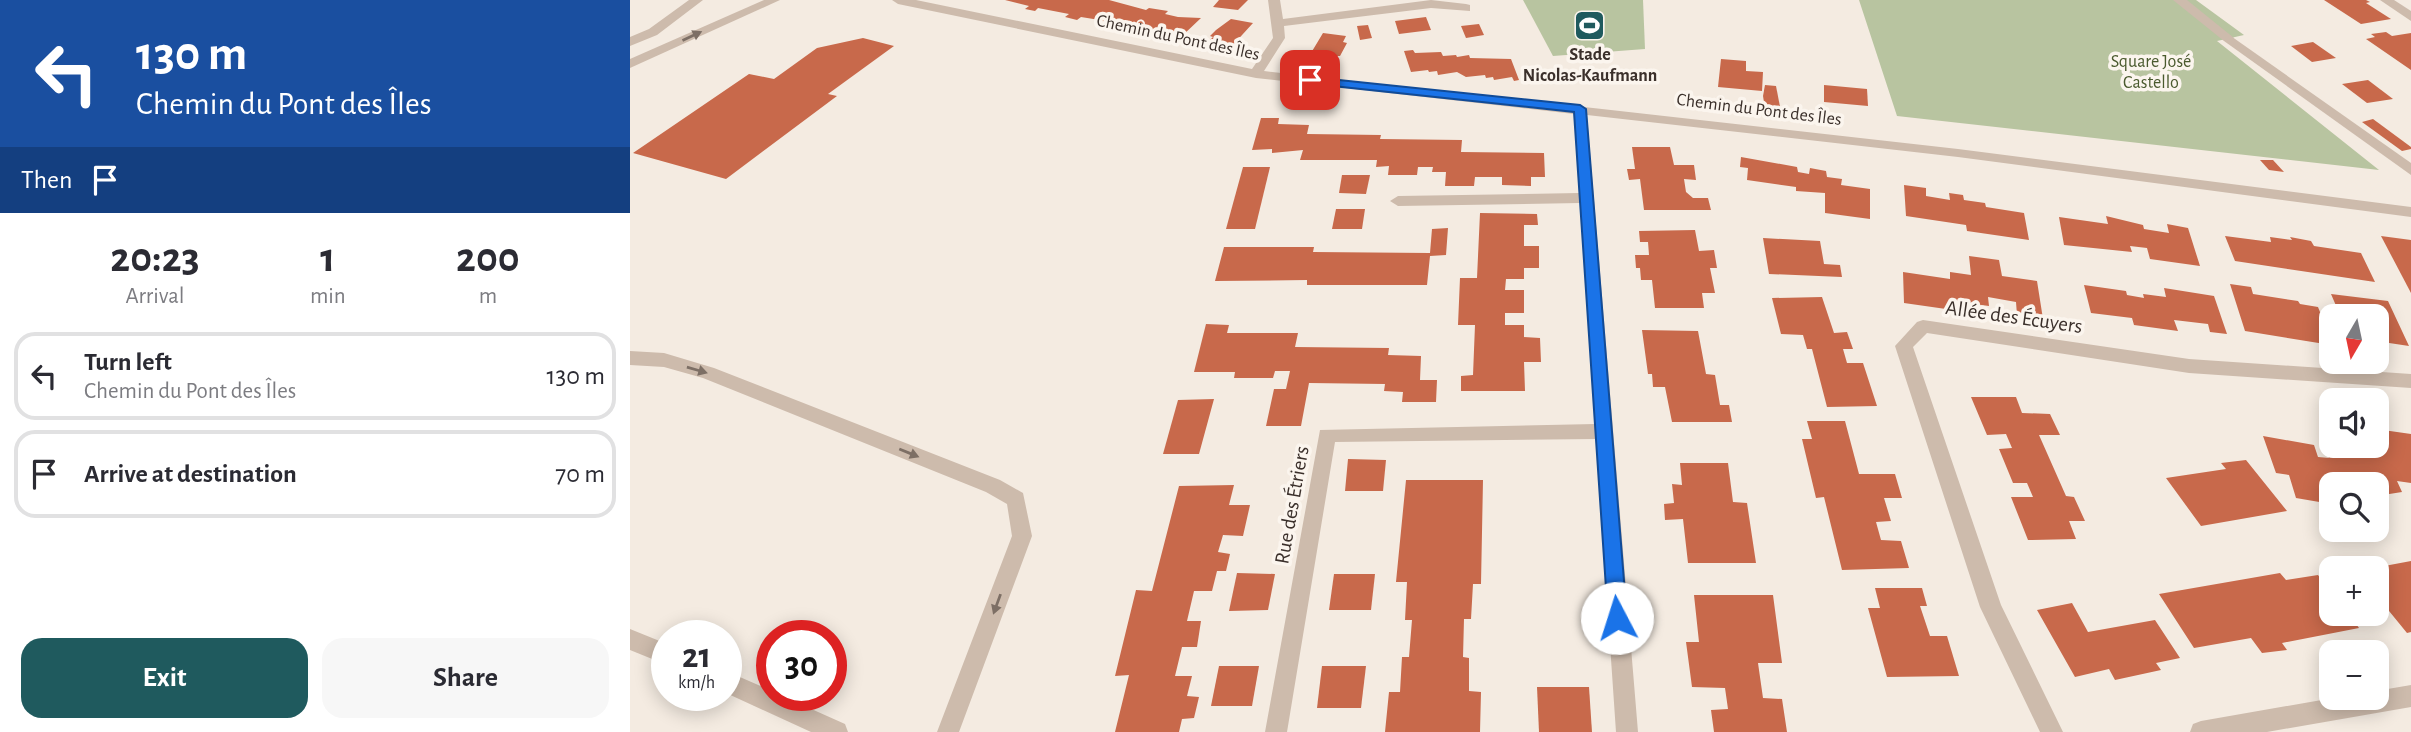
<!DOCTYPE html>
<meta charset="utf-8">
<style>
body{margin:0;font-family:"Alegreya Sans",sans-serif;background:#f7f7f7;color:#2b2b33;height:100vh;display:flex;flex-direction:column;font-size:26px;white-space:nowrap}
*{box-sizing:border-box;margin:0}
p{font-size:23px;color:#7c7c81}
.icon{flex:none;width:38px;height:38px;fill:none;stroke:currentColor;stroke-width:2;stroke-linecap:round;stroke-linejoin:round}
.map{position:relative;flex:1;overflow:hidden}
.sheet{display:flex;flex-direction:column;background:#fff;width:630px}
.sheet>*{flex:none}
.top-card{background:#1a4fa0;color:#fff;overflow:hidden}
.needle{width:46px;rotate:189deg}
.buttons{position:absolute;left:1689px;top:304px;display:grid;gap:14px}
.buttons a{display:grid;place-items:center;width:70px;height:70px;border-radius:14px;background:#fff;box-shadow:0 4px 18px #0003;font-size:35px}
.speed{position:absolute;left:21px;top:620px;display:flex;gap:14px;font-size:35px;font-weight:700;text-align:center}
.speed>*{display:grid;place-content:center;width:91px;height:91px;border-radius:50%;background:#fff;box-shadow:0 4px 18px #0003;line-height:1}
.speed small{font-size:18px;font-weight:400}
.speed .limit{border:10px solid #d22;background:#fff;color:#111}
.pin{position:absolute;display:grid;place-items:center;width:60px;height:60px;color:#fff;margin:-30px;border-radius:14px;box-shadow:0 4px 10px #0006}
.me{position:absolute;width:77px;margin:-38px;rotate:355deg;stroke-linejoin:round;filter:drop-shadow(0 0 5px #0008)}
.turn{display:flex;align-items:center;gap:24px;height:147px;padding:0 21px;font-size:32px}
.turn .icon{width:91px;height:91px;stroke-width:2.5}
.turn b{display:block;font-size:49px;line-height:60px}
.then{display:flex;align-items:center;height:66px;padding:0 21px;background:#0003;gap:14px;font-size:26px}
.eta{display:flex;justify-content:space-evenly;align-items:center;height:119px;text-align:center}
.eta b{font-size:42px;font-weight:700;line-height:49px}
.primary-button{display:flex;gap:14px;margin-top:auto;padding:14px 21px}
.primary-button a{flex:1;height:80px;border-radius:21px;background:#1f5a5e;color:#fff;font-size:28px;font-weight:700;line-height:80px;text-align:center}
.primary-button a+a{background:#f7f7f7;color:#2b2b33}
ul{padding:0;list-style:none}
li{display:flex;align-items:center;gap:21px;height:88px;margin:0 14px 10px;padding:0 7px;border:4px solid #e1e1e2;border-radius:21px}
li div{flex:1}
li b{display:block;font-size:26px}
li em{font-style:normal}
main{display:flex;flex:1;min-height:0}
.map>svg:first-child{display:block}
.green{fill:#b8c4a0}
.building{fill:#c8694b}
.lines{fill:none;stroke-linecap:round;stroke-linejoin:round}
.service{fill:#cdbbac;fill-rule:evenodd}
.minor{fill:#cdbbac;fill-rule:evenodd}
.tertiary{fill:#cdbbac;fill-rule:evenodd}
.oneway{fill:#7d6f65}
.route{fill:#1a73e8;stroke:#114b97;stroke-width:2}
.labels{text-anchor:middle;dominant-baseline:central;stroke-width:7;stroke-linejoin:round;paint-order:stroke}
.far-street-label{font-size:18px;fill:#3b302b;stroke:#fbf5ee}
.far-poi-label{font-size:18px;font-weight:bold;fill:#3b302b;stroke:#fbf5ee}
.far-park-label{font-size:18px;fill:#4a5a2e;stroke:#fbf5ee}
.street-label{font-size:21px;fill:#3b302b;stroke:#fbf5ee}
</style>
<main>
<section class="sheet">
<div class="top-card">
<div class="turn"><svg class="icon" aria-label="left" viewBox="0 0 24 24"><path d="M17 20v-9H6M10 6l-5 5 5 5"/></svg><div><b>130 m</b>Chemin du Pont des Îles</div></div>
<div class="then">Then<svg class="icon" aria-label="arrive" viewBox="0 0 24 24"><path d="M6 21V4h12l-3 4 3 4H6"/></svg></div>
</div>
<div class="eta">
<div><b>20:23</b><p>Arrival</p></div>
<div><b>1</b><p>min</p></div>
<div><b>200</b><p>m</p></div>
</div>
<ul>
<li><svg class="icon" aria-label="left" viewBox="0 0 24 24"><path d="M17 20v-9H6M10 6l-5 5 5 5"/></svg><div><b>Turn left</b><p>Chemin du Pont des Îles</p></div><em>130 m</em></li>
<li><svg class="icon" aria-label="arrive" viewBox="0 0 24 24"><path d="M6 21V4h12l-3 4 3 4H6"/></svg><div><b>Arrive at destination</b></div><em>70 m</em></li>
</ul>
<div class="primary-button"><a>Exit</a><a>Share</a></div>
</section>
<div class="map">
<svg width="1781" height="732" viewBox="0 0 1781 732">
<rect width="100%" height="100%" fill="#f4ebe1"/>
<g class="green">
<polygon points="893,0 1013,0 1015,49 923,56"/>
<polygon points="1229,0 1566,0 1614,35 1587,41 1749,170 1267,116"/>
</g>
<g class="building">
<polygon points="375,0 479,0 516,10 519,8 538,11 535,14 548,17 571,18 552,36 536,34 534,37 522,34 525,31 509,28 478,26 482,22 451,17 447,20 435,17 439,14 408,8 405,11 395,9 399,6"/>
<polygon points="589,0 618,0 608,10 583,7"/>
<polygon points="1694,0 1736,0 1740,2 1736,3 1761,19 1731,24"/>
<polygon points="796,17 801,30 769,34 765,21"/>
<polygon points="601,19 623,23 602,46 579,41 583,37 580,36 586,30"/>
<polygon points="849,24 854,35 836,38 831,26"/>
<polygon points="738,25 742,38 730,40 727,26"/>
<polygon points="1756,32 1762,36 1781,33 1781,70 1736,39 1745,37 1741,34"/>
<polygon points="693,33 716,36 713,42 717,43 710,56 705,56 703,61 678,58"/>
<polygon points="233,38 264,46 198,94 207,96 96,179 3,153 119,74 144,79 187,48"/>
<polygon points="1683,42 1706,58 1682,62 1661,46"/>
<polygon points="783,50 785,53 811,52 813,56 826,55 827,57 839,55 840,58 881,59 889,80 884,81 882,77 864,80 863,77 856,78 855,75 836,77 827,72 808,75 807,71 799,72 798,70 781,72 774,51"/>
<polygon points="1091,59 1116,61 1116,71 1133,72 1132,91 1088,87"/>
<polygon points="1738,80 1763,99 1737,103 1712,84"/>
<polygon points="1135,85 1146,86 1152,117 1136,115 1133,96"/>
<polygon points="1194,85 1237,89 1238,106 1194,102"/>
<polygon points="631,118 649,118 648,124 679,125 677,134 751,135 750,139 832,140 831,152 914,153 915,177 901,177 901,186 872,185 872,177 845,177 844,186 815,186 816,172 802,172 803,167 788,167 787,175 758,175 759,166 746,167 747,160 670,160 673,150 642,153 642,149 622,150"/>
<polygon points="1743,119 1781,147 1781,149 1772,151 1732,122"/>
<polygon points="1002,147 1040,147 1044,165 1064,165 1066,180 1054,179 1056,192 1063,198 1078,198 1081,210 1014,210 1010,179 999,180 997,169 1005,169"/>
<polygon points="1111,157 1167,167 1168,172 1179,174 1180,168 1196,171 1197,177 1212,179 1211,185 1240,189 1240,219 1195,213 1195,193 1166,191 1166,187 1117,180 1118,168 1110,167"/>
<polygon points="1630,160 1643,160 1654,172 1639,170"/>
<polygon points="613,167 640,167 625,229 596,229"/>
<polygon points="712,175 740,175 736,194 709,193"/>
<polygon points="1274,185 1296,188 1296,196 1320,200 1319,193 1333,195 1334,200 1355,203 1356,207 1394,213 1399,240 1337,231 1336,225 1276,216"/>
<polygon points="706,209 735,209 732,229 702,229"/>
<polygon points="850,213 907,214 908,225 894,225 894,246 909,246 909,268 894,268 894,279 876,279 875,290 894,290 894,313 875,313 875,325 894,325 894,337 910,338 911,362 894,362 895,391 831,391 831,376 843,375 845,325 828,325 830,278 847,278"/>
<polygon points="1476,216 1513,225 1514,229 1539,233 1537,224 1558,228 1570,266 1520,259 1517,248 1500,246 1502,252 1434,245 1429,217 1478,224"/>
<polygon points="818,228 816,255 800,256 797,285 677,285 677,280 585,281 594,247 684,247 683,252 800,253 802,229"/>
<polygon points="1065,230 1069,251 1084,250 1087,268 1080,268 1085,293 1072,293 1074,308 1025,308 1022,280 1011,280 1010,268 1006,268 1005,255 1019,255 1018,242 1010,242 1009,231"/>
<polygon points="1595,236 1641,242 1640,237 1662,240 1660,237 1681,241 1684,246 1731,253 1745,282 1605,261"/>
<polygon points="1751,236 1781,240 1781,293"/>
<polygon points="1133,238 1190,241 1194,264 1210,265 1212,277 1139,274"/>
<polygon points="1339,256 1369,260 1372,276 1407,281 1413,319 1387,315 1386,302 1358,297 1359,306 1322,301 1323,310 1274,303 1273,272 1320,279 1320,272 1341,275"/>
<polygon points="1600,284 1621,287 1623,294 1668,301 1670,304 1688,307 1690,312 1710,315 1701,294 1758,301 1779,346 1746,341 1746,317 1701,317 1701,345 1615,331"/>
<polygon points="1454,285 1496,291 1497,295 1514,298 1513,294 1536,297 1534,288 1584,296 1597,334 1580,332 1578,324 1544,320 1548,331 1504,325 1502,318 1461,313"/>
<polygon points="1192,297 1204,333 1217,332 1223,349 1213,349 1217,363 1233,363 1247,406 1197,407 1182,349 1177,349 1173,335 1151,334 1142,298"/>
<polygon points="576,324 599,325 597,333 668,333 665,347 759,348 758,355 791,356 790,380 807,380 806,402 772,402 773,392 754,391 755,384 679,383 671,426 636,426 644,389 656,389 660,371 645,371 643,378 604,378 605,372 564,372"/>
<polygon points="1012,330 1068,331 1076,374 1085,375 1090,405 1099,405 1102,422 1042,422 1035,387 1023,387 1022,374 1018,374"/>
<polygon points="1341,397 1386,397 1392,413 1420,414 1430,435 1409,435 1436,496 1444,497 1455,521 1439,521 1446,539 1398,540 1381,497 1403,497 1397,483 1383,483 1369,449 1382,448 1376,434 1357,435"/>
<polygon points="584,399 569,454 533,454 548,400"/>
<polygon points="1177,421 1215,421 1229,474 1265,474 1272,498 1254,498 1261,521 1246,522 1251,540 1271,541 1279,568 1212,570 1194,497 1186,498 1172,439 1182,439"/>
<polygon points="1746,429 1781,434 1781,483 1767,481 1772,492 1753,495 1755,498 1746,497 1746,485 1701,485 1701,504 1666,498 1659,475 1646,473 1633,436 1684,445 1688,457 1699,458 1696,453 1719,456 1715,446 1753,444"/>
<polygon points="718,459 756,460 753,491 715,491"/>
<polygon points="1616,460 1657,511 1571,526 1536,478 1596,469 1591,463"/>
<polygon points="1050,463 1098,463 1103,502 1117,503 1126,563 1058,563 1053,519 1035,520 1034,504 1044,503 1042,484 1052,485"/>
<polygon points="776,480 853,480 851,584 843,584 841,619 834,619 833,657 839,658 839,691 851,692 850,732 755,732 759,692 770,692 772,657 779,657 782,620 775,620 777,582 766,582"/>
<polygon points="604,485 599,505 620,505 613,536 593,535 588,552 600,554 596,571 587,571 582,591 564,591 557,621 571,621 567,647 552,647 545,676 562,676 557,696 569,697 564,718 552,719 549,732 485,732 499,675 485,676 506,590 522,591 549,486"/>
<polygon points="1781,561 1781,632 1777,633 1746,595 1746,572 1752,571 1749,567"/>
<polygon points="607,573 645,574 638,610 599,611"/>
<polygon points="1650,573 1656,580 1688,575 1701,592 1701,614 1719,614 1729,628 1652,643 1657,650 1632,653 1621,638 1564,648 1529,594"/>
<polygon points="704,574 745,574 741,610 699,610"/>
<polygon points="1245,588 1292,588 1297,606 1290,606 1300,636 1317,636 1329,676 1257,677 1238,608 1250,608"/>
<polygon points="1064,595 1143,595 1152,663 1128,663 1133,698 1152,699 1157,732 1084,732 1081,710 1098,709 1095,688 1062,687 1056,642 1069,642"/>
<polygon points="1442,603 1458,632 1525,620 1550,658 1526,663 1531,670 1485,680 1479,669 1445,677 1407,610"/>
<polygon points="589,666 629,666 622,706 581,706"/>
<polygon points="692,666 736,666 731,708 687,708"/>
<polygon points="907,687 959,687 962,732 909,732"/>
</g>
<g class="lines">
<g class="service">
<polygon points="1543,0 1557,0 1604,38 1602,41 1594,41"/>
<polygon points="0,351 34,353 84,368 370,480 393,493 402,536 329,732 307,732 382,536 377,504 356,492 73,378 34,367 0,365"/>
<polygon points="0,629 37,644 37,665 0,650"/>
<polygon points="96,671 142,691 142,695 150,695 215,724 218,732 181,732 96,693"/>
</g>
<g class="minor">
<polygon points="262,0 286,0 622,69 643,38 638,0 650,0 653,19 801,0 836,4 840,5 840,11 801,8 654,26 655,38 634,71 1328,149 1781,207 1781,217 1328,157 957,115 1008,732 986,732 966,439 705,442 657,732 635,732 690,430 965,424 950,203 768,206 760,201 768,196 949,193 944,114 626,78 268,4"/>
<polygon points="1750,0 1764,0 1781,11 1781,21"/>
<polygon points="1598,34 1781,163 1781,175 1594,41 1594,35"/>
<polygon points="1293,320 1559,359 1781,374 1781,388 1559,373 1297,333 1283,347 1371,605 1433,732 1410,732 1350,607 1265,346 1287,322"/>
<polygon points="1781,685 1781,707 1637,732 1560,732 1563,724 1571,721 1703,698 1746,698 1746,691"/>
</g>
<g class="tertiary">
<polygon points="59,0 73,0 27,35 0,46 0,37 19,29"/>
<polygon points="134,0 150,0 0,68 0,59"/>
</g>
</g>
<defs><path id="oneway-solid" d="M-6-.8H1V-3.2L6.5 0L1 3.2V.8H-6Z" transform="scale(1.75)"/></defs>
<g class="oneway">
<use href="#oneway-solid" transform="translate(62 36) rotate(-25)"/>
<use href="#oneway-solid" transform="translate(67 370) rotate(16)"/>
<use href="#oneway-solid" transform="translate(279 453) rotate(22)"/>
<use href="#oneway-solid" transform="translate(367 604) rotate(110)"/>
</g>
<polygon class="route" points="680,77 950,105 956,109 997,618 994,625 987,627 981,625 978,618 944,112 675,83 674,80"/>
<defs>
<symbol id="stadium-square" viewBox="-11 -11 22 22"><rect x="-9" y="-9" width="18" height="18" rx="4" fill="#1f5a5e" stroke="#fbf5ee"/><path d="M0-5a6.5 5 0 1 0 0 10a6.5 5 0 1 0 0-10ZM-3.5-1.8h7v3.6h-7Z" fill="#fff"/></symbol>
</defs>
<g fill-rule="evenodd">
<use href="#stadium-square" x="942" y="8" width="35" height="35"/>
</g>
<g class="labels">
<g class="far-street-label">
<text transform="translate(548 38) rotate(12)">Chemin du Pont des Îles</text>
<text transform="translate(1129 110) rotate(7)">Chemin du Pont des Îles</text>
</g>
<g class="far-poi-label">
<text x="960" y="55">Stade<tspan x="960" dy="21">Nicolas-Kaufmann</tspan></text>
</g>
<g class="far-park-label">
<text x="1521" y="62">Square José<tspan x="1521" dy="21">Castello</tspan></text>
</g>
<g class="street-label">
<text transform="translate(1384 317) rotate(8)">Allée des Écuyers</text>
<text transform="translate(662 505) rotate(-80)">Rue des Étriers</text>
</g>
</g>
</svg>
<div class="buttons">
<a><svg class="needle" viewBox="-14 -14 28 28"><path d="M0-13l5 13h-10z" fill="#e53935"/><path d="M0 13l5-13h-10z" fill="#7c7c81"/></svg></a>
<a><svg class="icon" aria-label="sound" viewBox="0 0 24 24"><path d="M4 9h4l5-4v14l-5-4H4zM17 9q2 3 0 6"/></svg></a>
<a><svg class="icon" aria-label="search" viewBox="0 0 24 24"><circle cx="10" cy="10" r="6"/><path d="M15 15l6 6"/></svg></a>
<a>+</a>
<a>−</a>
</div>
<div class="speed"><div>21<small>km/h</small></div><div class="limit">30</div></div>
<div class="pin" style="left:680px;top:80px;background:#d93025"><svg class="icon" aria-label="arrive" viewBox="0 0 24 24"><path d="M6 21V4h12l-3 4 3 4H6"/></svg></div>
<svg class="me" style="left:987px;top:618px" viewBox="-20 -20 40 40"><circle r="19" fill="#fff"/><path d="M0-13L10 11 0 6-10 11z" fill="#1a73e8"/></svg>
</div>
</main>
